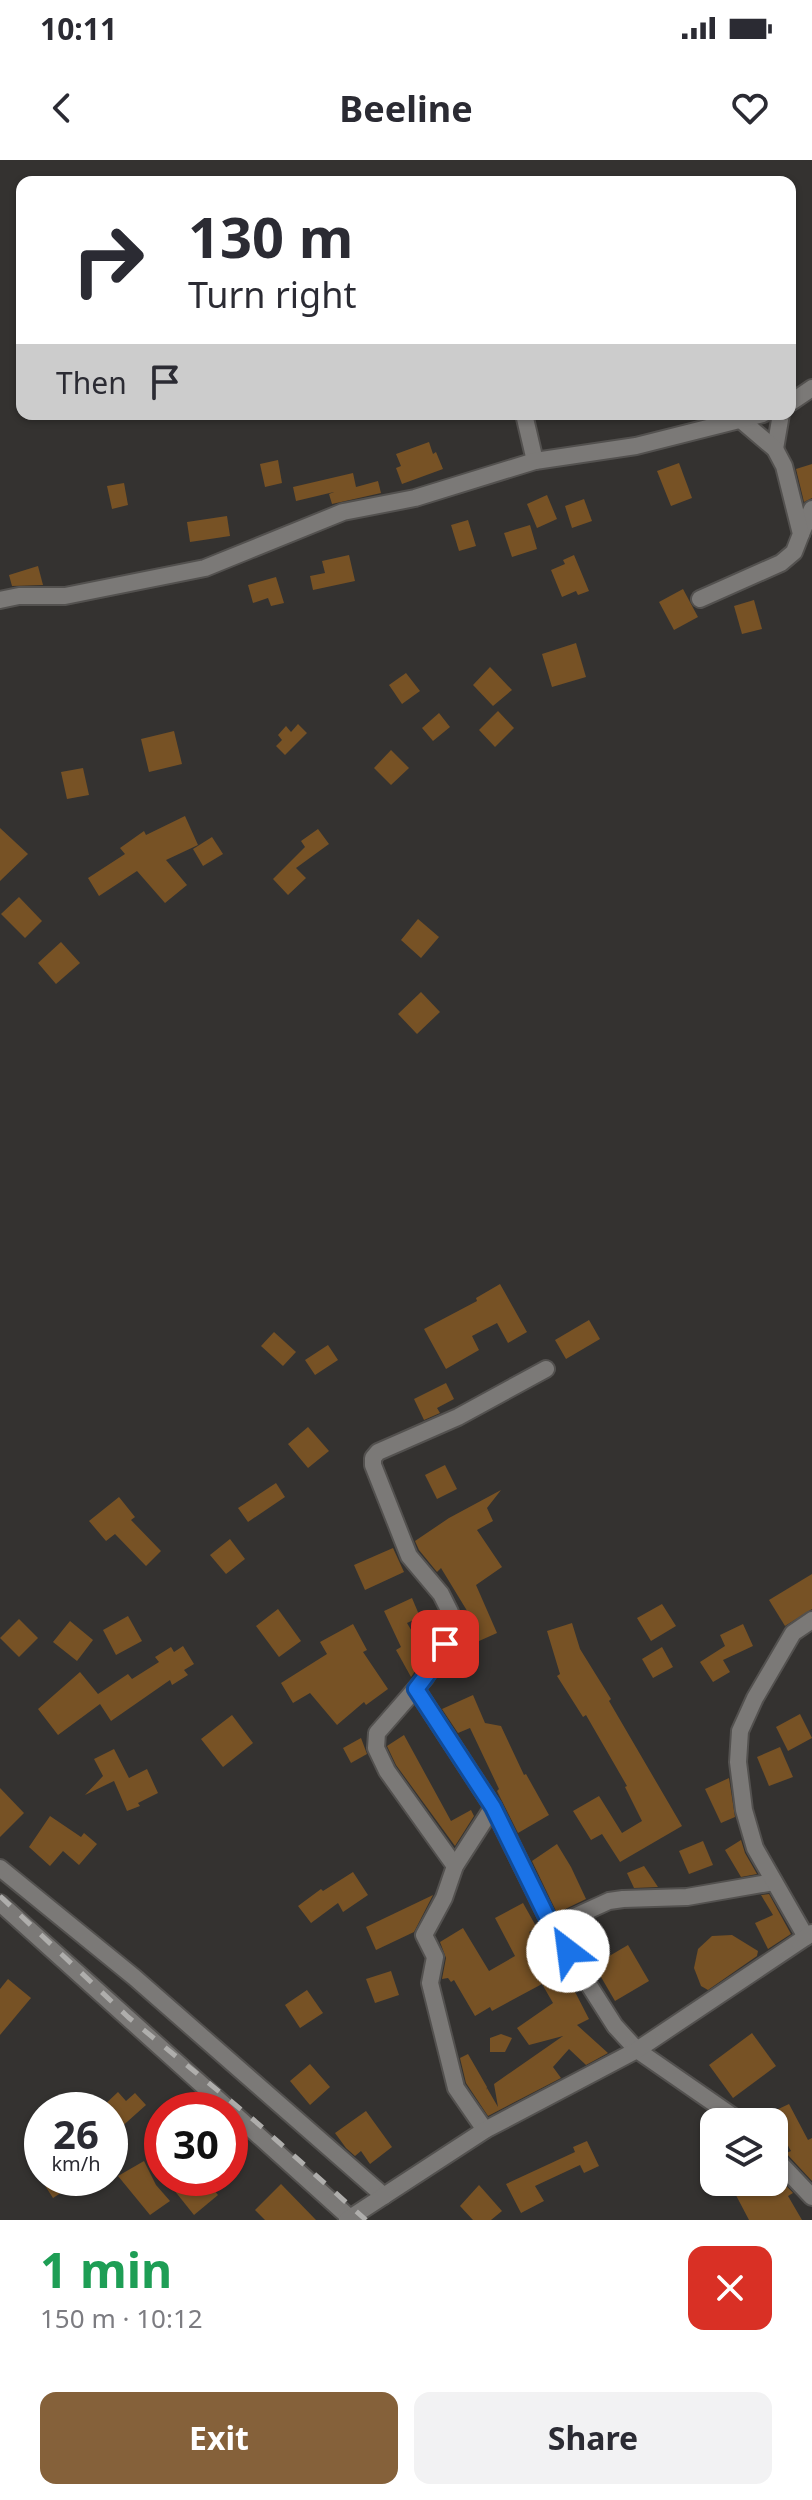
<!DOCTYPE html>
<meta charset="utf-8">
<style>
body{margin:0;font-family:"Noto Sans",sans-serif;background:#f2f2f3;color:#2b2b33;height:100vh;display:flex;flex-direction:column;font-size:30px;white-space:nowrap}
*{box-sizing:border-box;margin:0}
p{font-size:26px;color:#7c7c81}
.icon{flex:none;width:44px;height:44px;fill:none;stroke:currentColor;stroke-width:2;stroke-linecap:round;stroke-linejoin:round}
.map{position:relative;height:2060px;overflow:hidden}
.panel{display:flex;flex-direction:column;background:#fff;flex:1}
.panel>*{flex:none}
.top-card{position:absolute;left:16px;top:16px;width:780px;height:244px;border-radius:16px;box-shadow:0 2px 6px #0004;background:#fff;color:#2b2b33;overflow:hidden}
.buttons{position:absolute;left:700px;top:1948px;display:grid;gap:16px}
.buttons a{display:grid;place-items:center;width:88px;height:88px;border-radius:16px;background:#fff;box-shadow:0 2px 6px #0004;font-size:40px}
.speed{position:absolute;left:24px;top:1932px;display:flex;gap:16px;font-size:40px;font-weight:700;text-align:center}
.speed>*{display:grid;place-content:center;width:104px;height:104px;border-radius:50%;background:#fff;box-shadow:0 2px 6px #0004;line-height:1}
.speed small{font-size:20px;font-weight:400}
.speed .limit{border:12px solid #d22;background:#fff;color:#111}
.pin{position:absolute;display:grid;place-items:center;width:68px;height:68px;color:#fff;margin:-34px;border-radius:16px;box-shadow:0 4px 12px #0006}
.me{position:absolute;width:88px;margin:-44px;rotate:330deg;stroke-linejoin:round;filter:drop-shadow(0 0 6px #0008)}
.turn{display:flex;align-items:center;gap:28px;height:168px;padding:0 40px;font-size:36px}
.turn .icon{width:104px;height:104px;stroke-width:2.5}
.turn b{display:block;font-size:56px;line-height:68px}
.then{display:flex;align-items:center;height:76px;padding:0 40px;background:#0003;gap:16px;font-size:30px}
.round{display:grid;place-items:center;flex:none;width:84px;height:84px;border-radius:16px;background:#f2f2f3}
.headline{display:flex;align-items:center;justify-content:space-between;height:136px;padding:0 40px}
h1{font-size:48px;font-weight:700;line-height:60px;color:#1e9e55}
.primary-button{display:flex;gap:16px;margin-top:auto;padding:16px 40px}
.primary-button a{flex:1;height:92px;border-radius:16px;background:#85613a;color:#fff;font-size:32px;font-weight:700;line-height:92px;text-align:center}
.primary-button a+a{background:#f2f2f3;color:#2b2b33}
.status{display:flex;justify-content:space-between;align-items:center;height:56px;padding:0 40px;background:#fff;direction:ltr}
.status svg{height:22px;fill:currentColor}
header{display:flex;justify-content:space-between;align-items:center;height:104px;padding:0 40px;background:#fff;font-size:36px;font-weight:700}
.map>svg:first-child{display:block}
.building{fill:#775225}
.lines{fill:none;stroke-linecap:round;stroke-linejoin:round}
.minor-casing{stroke:#53514f;stroke-width:20}
.minor{stroke:#7b7977;stroke-width:16}
.rail{stroke:#afaeac;stroke-width:5;stroke-dasharray:14 14;stroke-linecap:butt}
.route-casing{stroke:#114b97;stroke-width:20}
.route{stroke:#1a73e8;stroke-width:14}
</style>
<div class="status"><b>10:11</b><svg viewBox="0 0 49 12"><path d="M0 12V9h3v3zM5 12V6h3v6zM10 12V3h3v9zM15 12V0h3v12zM26 1h20v11H26zM47 4h2v5h-2z"/></svg></div>
<header><svg class="icon" aria-label="back" viewBox="0 0 24 24"><path d="M15 5l-7 7 7 7"/></svg>Beeline<svg class="icon" aria-label="heart" viewBox="0 0 24 24"><path d="M12 20l-8-8c-3-5 5-10 8-4 3-6 11-1 8 4z"/></svg></header>
<div class="map">
<svg width="812" height="2060" viewBox="0 0 812 2060">
<rect width="100%" height="100%" fill="#343230"/>
<g class="building">
<polygon points="429,282 433,294 436,292 443,309 402,324 396,308 401,306 396,294"/>
<polygon points="278,300 282,323 265,327 260,304"/>
<polygon points="679,303 692,338 671,346 657,311"/>
<polygon points="812,304 812,338 804,342 796,309"/>
<polygon points="353,313 356,327 378,321 381,333 332,344 329,334 334,332 296,341 293,327"/>
<polygon points="124,323 128,345 112,349 107,326"/>
<polygon points="547,335 557,359 537,368 527,344"/>
<polygon points="584,339 592,361 572,368 565,346"/>
<polygon points="227,356 230,376 190,382 187,362"/>
<polygon points="468,360 476,386 459,391 451,365"/>
<polygon points="530,365 537,389 512,397 504,373"/>
<polygon points="349,395 355,421 313,430 310,416 325,413 322,401"/>
<polygon points="574,395 589,431 578,435 576,431 562,437 551,410 565,404 563,400"/>
<polygon points="38,406 43,425 12,426 9,415"/>
<polygon points="276,417 284,443 271,446 268,438 253,443 248,425"/>
<polygon points="683,429 698,457 674,470 659,442"/>
<polygon points="754,440 762,469 742,474 734,446"/>
<polygon points="576,483 586,517 552,527 542,494"/>
<polygon points="490,507 512,530 493,546 473,525"/>
<polygon points="406,513 420,531 402,544 389,525"/>
<polygon points="498,551 514,568 495,587 479,570"/>
<polygon points="439,553 450,567 433,581 422,568"/>
<polygon points="298,564 307,573 285,595 276,586 282,580 278,575 286,566 291,572"/>
<polygon points="174,571 182,604 149,612 141,579"/>
<polygon points="391,590 409,608 391,625 374,608"/>
<polygon points="83,608 89,635 67,639 61,612"/>
<polygon points="185,656 198,685 166,700 187,725 165,743 137,711 99,736 88,718 125,694 120,688 144,671 146,675"/>
<polygon points="0,668 28,694 0,721"/>
<polygon points="318,669 329,684 296,708 306,718 288,735 273,719 305,687 301,681"/>
<polygon points="212,677 223,694 203,706 193,689"/>
<polygon points="19,737 42,761 25,778 1,754"/>
<polygon points="418,759 439,777 421,798 401,780"/>
<polygon points="61,782 80,803 56,824 38,803"/>
<polygon points="421,832 440,852 417,874 398,854"/>
<polygon points="500,1124 527,1172 508,1183 497,1163 472,1176 479,1190 446,1209 424,1169 477,1141 476,1138"/>
<polygon points="589,1160 600,1179 566,1199 555,1180"/>
<polygon points="274,1172 296,1192 283,1206 261,1186"/>
<polygon points="328,1185 338,1200 315,1215 305,1200"/>
<polygon points="446,1223 454,1239 437,1248 440,1253 424,1260 414,1239"/>
<polygon points="308,1267 329,1291 308,1308 288,1284"/>
<polygon points="445,1305 457,1329 437,1339 425,1315"/>
<polygon points="276,1323 285,1337 248,1362 238,1348"/>
<polygon points="501,1330 487,1348 493,1361 477,1370 502,1407 476,1425 497,1473 470,1485 462,1467 461,1457 469,1454 441,1408 437,1412 419,1390 415,1381 449,1358"/>
<polygon points="119,1337 135,1357 131,1360 161,1391 146,1406 115,1374 106,1381 89,1361"/>
<polygon points="230,1379 245,1399 226,1414 210,1395"/>
<polygon points="393,1388 404,1412 365,1430 354,1405"/>
<polygon points="812,1414 812,1449 785,1466 769,1440"/>
<polygon points="412,1438 420,1457 407,1463 426,1495 411,1517 396,1490 401,1487 384,1451"/>
<polygon points="662,1444 676,1466 651,1481 637,1458"/>
<polygon points="278,1449 301,1481 279,1497 256,1466"/>
<polygon points="128,1456 142,1481 116,1495 103,1470"/>
<polygon points="19,1459 38,1478 19,1497 0,1478"/>
<polygon points="70,1461 93,1480 77,1501 53,1482"/>
<polygon points="572,1463 580,1489 611,1539 609,1541 682,1666 620,1702 602,1674 591,1680 573,1651 599,1636 622,1673 642,1661 625,1627 627,1626 586,1555 583,1557 557,1516 560,1514 547,1471"/>
<polygon points="353,1464 367,1490 363,1492 388,1529 366,1545 364,1542 337,1565 310,1533 293,1543 281,1523 327,1494 320,1482"/>
<polygon points="743,1464 753,1486 723,1500 730,1512 713,1522 700,1502 725,1486 720,1475"/>
<polygon points="183,1486 194,1504 184,1510 188,1515 172,1525 170,1520 111,1561 100,1544 58,1575 38,1549 80,1512 98,1534 128,1514 132,1519 159,1502 155,1497 171,1487 174,1492"/>
<polygon points="662,1487 673,1507 653,1518 642,1499"/>
<polygon points="473,1535 485,1563 501,1566 524,1615 526,1614 549,1655 518,1673 497,1631 499,1629 470,1568 458,1573 442,1549"/>
<polygon points="800,1554 812,1578 788,1591 776,1567"/>
<polygon points="232,1555 253,1583 223,1607 201,1579"/>
<polygon points="404,1575 451,1661 471,1650 474,1656 455,1686 396,1605 387,1586"/>
<polygon points="361,1578 367,1594 351,1603 343,1588"/>
<polygon points="780,1587 793,1617 769,1626 757,1597"/>
<polygon points="114,1589 129,1618 147,1609 158,1633 138,1643 140,1646 127,1651 114,1621 85,1635 103,1616 94,1599"/>
<polygon points="729,1618 735,1657 721,1663 705,1629"/>
<polygon points="0,1628 24,1653 0,1677"/>
<polygon points="50,1656 81,1677 84,1673 97,1684 79,1705 63,1691 50,1706 29,1687"/>
<polygon points="741,1680 745,1693 757,1714 741,1717 725,1690"/>
<polygon points="703,1681 713,1705 689,1714 679,1691"/>
<polygon points="557,1684 571,1707 586,1739 557,1753 532,1701"/>
<polygon points="644,1706 658,1727 634,1728 627,1713"/>
<polygon points="353,1712 368,1735 343,1752 338,1743 311,1763 298,1746 321,1729 323,1731"/>
<polygon points="769,1734 791,1774 768,1789 755,1763 773,1755 761,1735"/>
<polygon points="433,1735 414,1772 376,1790 366,1767"/>
<polygon points="523,1743 537,1768 529,1772 561,1832 572,1826 589,1859 577,1865 608,1893 586,1905 569,1889 553,1907 561,1918 488,1956 466,1923 460,1898 468,1894 487,1927 486,1930 487,1928 498,1947 494,1924 563,1876 529,1885 517,1868 553,1843 542,1824 492,1851 490,1847 475,1856 454,1820 451,1822 448,1818 442,1819 446,1798 440,1782 463,1768 489,1811 515,1796 495,1758"/>
<polygon points="732,1775 758,1791 757,1796 708,1830 701,1826 694,1808 698,1789 712,1776"/>
<polygon points="628,1785 649,1821 615,1841 594,1805"/>
<polygon points="391,1811 399,1835 375,1843 366,1819"/>
<polygon points="8,1819 31,1838 0,1875 0,1829"/>
<polygon points="307,1830 323,1853 300,1868 285,1845"/>
<polygon points="752,1873 776,1906 733,1938 709,1905"/>
<polygon points="501,1874 512,1878 505,1892 490,1892 490,1878"/>
<polygon points="310,1904 330,1927 310,1945 290,1921"/>
<polygon points="118,1932 126,1941 135,1933 146,1945 118,1970 110,1962 110,1950 99,1950"/>
<polygon points="789,1944 808,1980 812,1978 812,2021 786,1993 791,1991 770,1953"/>
<polygon points="366,1951 392,1987 370,2004 361,1991 355,1996 346,1988 335,1973"/>
<polygon points="587,1981 599,2006 584,2013 580,2005 535,2026 544,2041 521,2053 506,2024 575,1992 573,1987"/>
<polygon points="42,1985 42,2018 84,2018 53,2038 26,1996"/>
<polygon points="144,2001 156,2025 170,2041 150,2055 118,2016"/>
<polygon points="774,2013 793,2033 788,2036 802,2060 749,2060 729,2022 774,2022"/>
<polygon points="188,2018 204,2018 218,2035 194,2055 174,2030"/>
<polygon points="281,2024 316,2060 265,2060 255,2050"/>
<polygon points="479,2025 502,2051 491,2060 473,2060 460,2046"/>
</g>
<g class="lines">
<defs>
<g id="minor">
<polyline points="790,243 812,228"/>
<polyline points="524,254 535,301"/>
<polyline points="775,289 781,254"/>
<polyline points="801,374 812,349"/>
<polyline points="700,439 781,403 794,392 801,374 784,306 775,289 742,261"/>
<polyline points="0,440 19,436 65,436 205,408 343,352 415,338 535,301 636,286 763,254"/>
<polyline points="416,1529 493,1647 552,1767 615,1866 637,1890 741,1962"/>
<polyline points="455,1706 387,1611 376,1588 377,1573 425,1518 445,1484 451,1465 450,1452 441,1434 409,1396 373,1305 373,1298 378,1292 458,1257 546,1209"/>
<polyline points="0,1708 134,1817 384,2036"/>
<polyline points="0,1743 350,2058"/>
<polyline points="552,1767 609,1741 623,1739 687,1737 774,1722"/>
<polyline points="806,1777 755,1688 744,1650 738,1602 740,1571 755,1538 793,1473 812,1460"/>
<polyline points="485,1970 456,1928 430,1823 435,1797 424,1775 444,1738 455,1706 493,1647"/>
<polyline points="774,1997 812,2037"/>
<polyline points="347,2060 485,1970 637,1890 812,1773"/>
</g>
</defs>
<use href="#minor" class="minor-casing"/>
<use href="#minor" class="minor"/>
<polyline class="rail" points="0,1736 128,1857 255,1961 366,2060"/>
</g>
<g class="lines">
<defs>
<polyline id="route" points="445,1484 435,1504 416,1529 493,1647 552,1767 568,1791"/>
</defs>
<use href="#route" class="route-casing"/>
<use href="#route" class="route"/>
</g>
</svg>
<div class="buttons">
<a><svg class="icon" aria-label="layers" viewBox="0 0 24 24"><path d="M12 4l9 5-9 5-9-5zM3 14l9 5 9-5"/></svg></a>
</div>
<div class="speed"><div>26<small>km/h</small></div><div class="limit">30</div></div>
<div class="pin" style="left:445px;top:1484px;background:#d93025"><svg class="icon" aria-label="arrive" viewBox="0 0 24 24"><path d="M6 21V4h12l-3 4 3 4H6"/></svg></div>
<svg class="me" style="left:568px;top:1791px" viewBox="-20 -20 40 40"><circle r="19" fill="#fff"/><path d="M0-13L10 11 0 6-10 11z" fill="#1a73e8"/></svg>
<div class="top-card">
<div class="turn"><svg class="icon" aria-label="right" viewBox="0 0 24 24"><path d="M7 20v-9h11M14 6l5 5-5 5"/></svg><div><b>130 m</b>Turn right</div></div>
<div class="then">Then<svg class="icon" aria-label="arrive" viewBox="0 0 24 24"><path d="M6 21V4h12l-3 4 3 4H6"/></svg></div>
</div>
</div>
<section class="panel">
<div class="headline"><div><h1>1 min</h1><p>150 m · 10:12</p></div><a class="round" style="background:#d93025;color:#fff"><svg class="icon" aria-label="close" viewBox="0 0 24 24"><path d="M6 6l12 12M18 6L6 18"/></svg></a></div>
<div class="primary-button"><a>Exit</a><a>Share</a></div>
</section>
